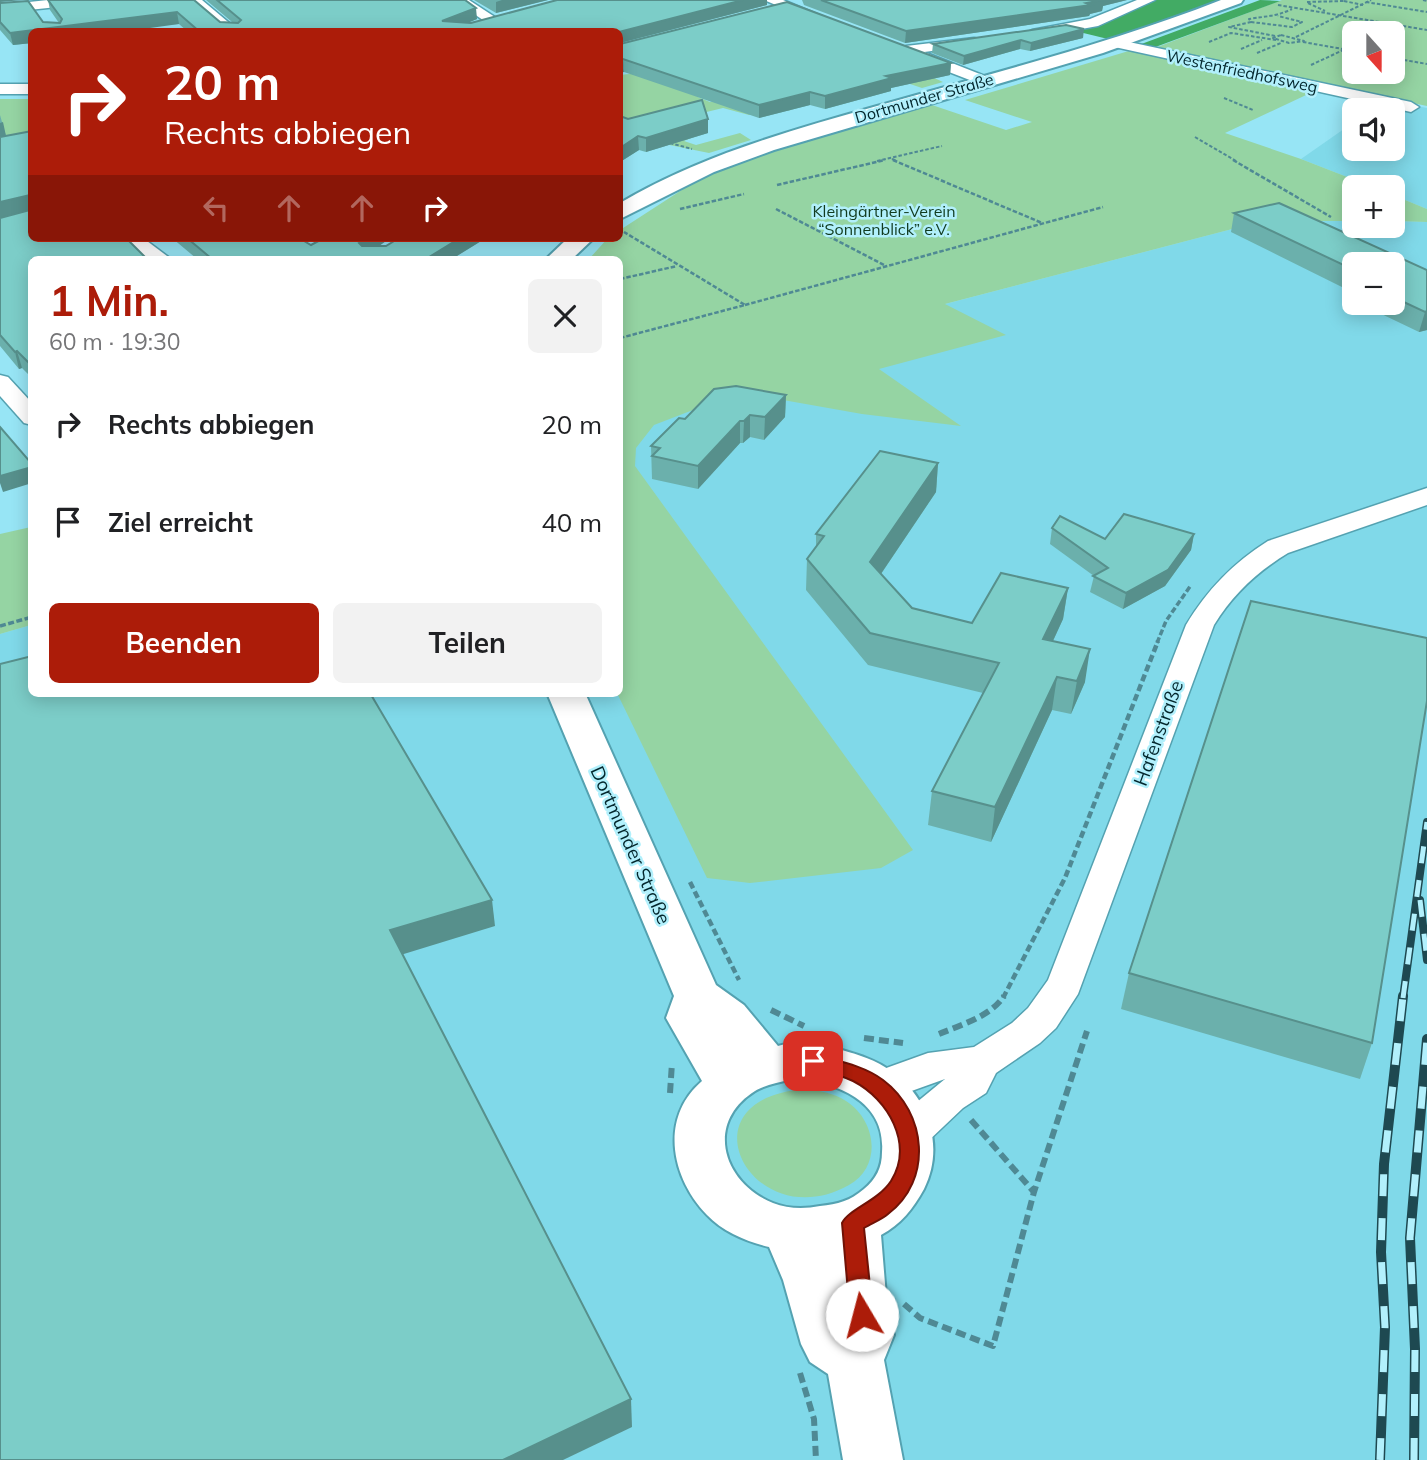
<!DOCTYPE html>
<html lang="de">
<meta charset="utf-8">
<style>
body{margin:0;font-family:Mulish,sans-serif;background:#f2f2f2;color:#202124;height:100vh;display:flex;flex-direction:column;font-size:26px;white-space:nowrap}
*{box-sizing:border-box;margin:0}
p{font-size:23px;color:#757577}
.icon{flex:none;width:38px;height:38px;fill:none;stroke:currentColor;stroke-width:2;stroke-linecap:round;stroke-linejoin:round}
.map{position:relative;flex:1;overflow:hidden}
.drawer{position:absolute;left:28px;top:256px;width:595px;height:441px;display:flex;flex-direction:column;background:#fff;border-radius:10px;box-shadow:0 4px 18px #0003}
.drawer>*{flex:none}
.guide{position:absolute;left:28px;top:28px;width:595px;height:214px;border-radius:10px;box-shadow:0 4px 18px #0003;background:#ac1c09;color:#fff;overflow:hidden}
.needle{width:46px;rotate:159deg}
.controls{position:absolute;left:1342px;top:21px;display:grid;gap:14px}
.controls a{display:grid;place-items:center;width:63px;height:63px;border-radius:10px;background:#fff;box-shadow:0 4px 18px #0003;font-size:35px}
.pin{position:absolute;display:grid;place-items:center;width:60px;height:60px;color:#fff;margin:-30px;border-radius:14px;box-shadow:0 4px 10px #0006}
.me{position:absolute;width:77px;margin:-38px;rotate:352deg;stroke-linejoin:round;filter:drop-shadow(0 0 5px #0008)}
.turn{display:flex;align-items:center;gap:24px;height:147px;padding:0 21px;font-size:32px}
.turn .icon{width:91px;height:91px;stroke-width:2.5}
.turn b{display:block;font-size:49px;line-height:60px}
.lanes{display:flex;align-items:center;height:66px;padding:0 21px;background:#0003;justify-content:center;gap:35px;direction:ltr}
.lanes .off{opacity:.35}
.round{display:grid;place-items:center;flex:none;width:74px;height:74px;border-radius:10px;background:#f2f2f2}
.headline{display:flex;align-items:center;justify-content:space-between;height:119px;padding:0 21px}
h1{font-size:42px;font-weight:700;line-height:52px;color:#ac1c09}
.button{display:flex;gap:14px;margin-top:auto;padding:14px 21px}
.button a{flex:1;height:80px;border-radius:10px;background:#ac1c09;color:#fff;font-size:28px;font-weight:700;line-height:80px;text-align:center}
.button a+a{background:#f2f2f2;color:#202124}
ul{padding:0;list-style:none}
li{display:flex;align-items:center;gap:21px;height:98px;padding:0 21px}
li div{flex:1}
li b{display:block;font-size:26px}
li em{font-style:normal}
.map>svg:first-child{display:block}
.built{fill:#80d9e9;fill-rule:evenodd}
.green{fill:#95d4a3;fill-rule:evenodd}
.forest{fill:#42ab64}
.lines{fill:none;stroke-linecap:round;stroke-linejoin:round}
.minor-casing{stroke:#54a2b1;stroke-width:3}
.major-casing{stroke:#54a2b1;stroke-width:4}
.path-far4{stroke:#4f8994;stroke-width:2;stroke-dasharray:3.5 2;stroke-linecap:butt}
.path-far3{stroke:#4f8994;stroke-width:2.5;stroke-dasharray:4.5 2;stroke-linecap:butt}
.path-far2{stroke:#4f8994;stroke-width:3.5;stroke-dasharray:6 2.5;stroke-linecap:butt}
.path-far1{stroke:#4f8994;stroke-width:4.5;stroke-dasharray:7 3.5;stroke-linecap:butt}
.path{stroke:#4f8994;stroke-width:6;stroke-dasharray:10 5;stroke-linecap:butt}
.minor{fill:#fff;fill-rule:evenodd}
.major{fill:#fff;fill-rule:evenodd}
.rail-far1-casing{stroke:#1e4951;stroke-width:8}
.rail-casing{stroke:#1e4951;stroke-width:10}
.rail-far1{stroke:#b2f0fc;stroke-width:5;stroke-dasharray:17;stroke-linecap:butt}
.rail{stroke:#b2f0fc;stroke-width:7;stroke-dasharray:22;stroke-linecap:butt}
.wall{fill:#6bb0ac}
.shaded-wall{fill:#57908c}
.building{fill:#7ccdc8;stroke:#57908c;stroke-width:2}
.route{fill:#ac1c09;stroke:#701206;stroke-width:2}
.labels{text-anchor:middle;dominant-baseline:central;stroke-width:5;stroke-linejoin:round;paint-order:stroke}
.far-street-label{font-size:16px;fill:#03262c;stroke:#b2f0fc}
.far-park-label{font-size:16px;fill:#113b1f;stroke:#b2f0fc}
.street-label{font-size:19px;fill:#03262c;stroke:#b2f0fc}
</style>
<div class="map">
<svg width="1427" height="1460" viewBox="0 0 1427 1460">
<rect width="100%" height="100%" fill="#97e5f5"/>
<g class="built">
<polygon points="1387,100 1427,108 1427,209 1393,195 1393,187 1373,187 1301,159 1354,122 1354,149 1393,149 1393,110 1372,110"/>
<path d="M1263,221H1354V226H1393V221L1427,222V1460H0V634L31,625L32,693H620V389ZM1354,264H1393V303H1354Z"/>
</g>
<g class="green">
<path d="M1282,0H1427V106L1152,49ZM1354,33H1393V72H1354Z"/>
<polygon points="760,25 798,31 828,43 837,42 859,52 848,55 861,60 875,58 925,79 932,77 943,82 922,88 883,75 857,81 849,78 835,82 819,77 810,79 816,82 792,88 766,80 698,97 710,102 742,93 791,110 785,111 771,106 753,111 756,113 749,115 723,108 694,115 698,121 703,123 678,130 693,137 684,141 696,145 740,133 751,140 709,153 620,135 620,75 665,70 713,58 711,56 724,53 715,49 720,47 713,45 723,43 718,40 722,39 718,38 758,28 755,26"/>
<polygon points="1132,50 1321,88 1225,133 1301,159 1373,187 1354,187 1354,221 1263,221 945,304 1006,335 879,369 961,426 862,414 783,400 719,400 654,425 636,448 635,466 913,850 881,868 750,883 707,878 617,693 620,693 620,259 589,259 608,238 620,238 620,230 691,184 733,165 804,141 932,105 1006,130 1032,122 965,100"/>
<polygon points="0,99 31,99 31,132 0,142"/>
<polygon points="1393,195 1427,209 1427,222 1393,221"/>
<polygon points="31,527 31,625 0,634 0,534"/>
<path d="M806,1089C820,1091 834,1093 846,1101C876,1120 883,1166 849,1185C753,1239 676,1098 806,1089Z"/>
</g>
<g class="forest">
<polygon points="1154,0 1221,0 1108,39 1071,30"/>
<polygon points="1260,0 1280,1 1150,49 1136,46"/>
</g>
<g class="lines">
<defs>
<g id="minor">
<polygon points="48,0 93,0 86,4 0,13 0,5"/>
<polygon points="187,0 202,0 240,32 224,32"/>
<polygon points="453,0 469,0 501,21 499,24 489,24"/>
<polygon points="764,0 783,0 826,18 819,22 814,21"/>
<polygon points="1137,0 1155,0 1098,26 1032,38 1025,34 1032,30 1090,19"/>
<polygon points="974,38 979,39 979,45 924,52 990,78 993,81 990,84 980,84 905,55 899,50 906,46"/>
<polygon points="1115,39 1411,102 1419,107 1411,112 1110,46 1110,40"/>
<rect x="0" y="84" width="32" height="10"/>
<polygon points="120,238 143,238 171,259 148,259"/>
<polygon points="0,375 8,377 32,403 32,425 24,423 0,396"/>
<path d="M1427,488V505L1288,553C1257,572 1233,594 1214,625L1078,994L1056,1028L1040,1043L996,1073L986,1093L963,1108L924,1145L909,1150L894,1145L888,1133L894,1121L945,1079L878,1103L864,1098L858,1087L864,1076L928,1053L974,1047L1012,1023L1028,1008L1048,980L1186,625C1207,590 1233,563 1268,541Z"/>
</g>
<g id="major">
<path d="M1221,0H1243L1241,3L1103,53L774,150L714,172L620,219V203C700,156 788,131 877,106C992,73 1109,44 1221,0Z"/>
<polygon points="568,238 594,238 572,259 546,259"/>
<path d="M547,693H585L716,985L744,1005L778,1046C799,1040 821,1044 842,1050C859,1055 876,1060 891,1071C929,1097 945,1147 924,1189C913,1209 901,1224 881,1235L886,1296L894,1335L884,1360L903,1460H843L828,1374L810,1362L801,1344L783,1280L769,1247C748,1242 723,1232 707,1215C671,1178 659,1118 702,1081L666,1018L674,996ZM790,1079C835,1081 886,1100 882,1152C882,1168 876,1179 864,1189C850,1201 838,1204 820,1206C805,1209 788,1209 773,1203C723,1183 704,1123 755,1091C764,1085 779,1083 790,1079Z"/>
</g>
</defs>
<use href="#minor" class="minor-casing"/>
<use href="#major" class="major-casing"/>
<g class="path-far4">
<polyline points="1423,0 1427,1"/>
<polyline points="1344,1 1363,5"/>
<polyline points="1307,2 1344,1"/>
<polyline points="1366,2 1427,12"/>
<polyline points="1308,3 1325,11"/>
<polyline points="1278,5 1427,30"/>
<polyline points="1251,22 1292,27 1302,22 1278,16"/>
<polyline points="1378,33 1396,24"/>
<polygon points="1281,35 1304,41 1289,43 1273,38"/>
<path d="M1275,36L1229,27L1251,22L1249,19C1266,16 1275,17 1292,9"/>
<polyline points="1296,37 1371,0"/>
<polyline points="1209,42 1231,33 1276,40"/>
<polyline points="1303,42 1354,51"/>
<polyline points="1241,49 1262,40"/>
<polyline points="1257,53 1281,43"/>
<polyline points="1393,58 1427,64"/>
<polyline points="1311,65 1354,45"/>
<polyline points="1224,98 1253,110"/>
<polyline points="1195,137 1236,161"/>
<polyline points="670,143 692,149"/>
<polyline points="892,159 897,161"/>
<polyline points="877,161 942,146"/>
</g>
<g class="path-far3">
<polyline points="893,160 1042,223"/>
<polyline points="1233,160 1331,217"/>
<polyline points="777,185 885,160"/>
<polyline points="680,209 744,194"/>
<polyline points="776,209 886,266"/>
<polyline points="620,279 677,266"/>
<polyline points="745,305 1103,207"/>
<polyline points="620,338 745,305 624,232"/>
</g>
<g class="path-far2">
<polyline points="0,626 32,617"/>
<polyline points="1157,643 1166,621 1191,585"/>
</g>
<g class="path-far1">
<polyline points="690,882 739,980"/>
<polyline points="1003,998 1065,878 1158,641"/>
</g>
<g class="path">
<polyline points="771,1010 804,1026"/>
<path d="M939,1034C961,1025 991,1016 1004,996"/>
<polyline points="864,1038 903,1043"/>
<polyline points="670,1093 672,1063"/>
<polyline points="971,1120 1034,1192"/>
<polyline points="904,1304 920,1318 993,1346 1034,1192 1087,1031"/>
<polyline points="800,1373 814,1419 816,1460"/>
</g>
<use href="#minor" class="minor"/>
<use href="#major" class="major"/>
<defs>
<g id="rail-far1">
<polyline points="1420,900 1427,960"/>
<polyline points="1403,998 1427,822"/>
</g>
<g id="rail">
<polyline points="1380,1460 1385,1327 1381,1252 1384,1164 1403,996"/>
<polyline points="1414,1460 1415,1349 1410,1238 1427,1039"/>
</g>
</defs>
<use href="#rail-far1" class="rail-far1-casing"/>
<use href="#rail" class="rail-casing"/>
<use href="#rail-far1" class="rail-far1"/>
<use href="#rail" class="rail"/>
</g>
<g class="wall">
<polygon points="48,0 194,0 220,22 232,22 206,0 465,0 477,19 469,22 767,5 620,43 620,32 188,32 179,24 32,32 32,43 13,45 0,30 0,3 43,22 59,23 50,10"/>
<polygon points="474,0 548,0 496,13"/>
<polygon points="802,0 1127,0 1103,6 1102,11 1090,14 1089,16 905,43 804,5"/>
<polygon points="1066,25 1083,38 1030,51 1020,49 963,65 932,53 933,44"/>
<polygon points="620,44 951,63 950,75 891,88 891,91 825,109 810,105 759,118 624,72"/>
<polygon points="0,115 6,136 32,259 32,378 22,368 19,369 0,346"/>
<polygon points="620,116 628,119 708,119 708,133 646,152 639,150 620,162"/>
<polygon points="1234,213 1427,270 1427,330 1419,332 1371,309 1373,303 1393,303 1393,264 1354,264 1354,293 1231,232"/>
<polygon points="172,238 299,238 311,245 324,238 390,238 379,246 486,238 452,259 197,259"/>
<polygon points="786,395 785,417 764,440 750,437 743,443 740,443 698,489 652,479 651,446 685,419"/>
<polygon points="938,463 936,492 881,574 912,608 972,623 1068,588 1063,619 1053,641 1085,682 1071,714 1052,710 991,842 928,825 932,791 983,693 868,665 806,590 807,559 816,548 816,534"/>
<polygon points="1052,528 1105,539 1194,534 1191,550 1165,586 1123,609 1090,592 1094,576 1050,544"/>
<polygon points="1129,973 1372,1043 1360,1079 1121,1009"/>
</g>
<g class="shaded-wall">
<polygon points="0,0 23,0 0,2"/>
<polygon points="502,0 548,0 496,13 496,2"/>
<polygon points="742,0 767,0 767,5 620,43 620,32"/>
<polygon points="1094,0 1127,0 1103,6 1102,11 1090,14 1089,16 905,43 906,31"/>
<polygon points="476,8 477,19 446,32 442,21"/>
<polygon points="177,12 179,24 121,32 32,32 32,43 13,45 10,33"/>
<polygon points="1084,29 1083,38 1030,51 1031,43"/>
<polygon points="1021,40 1020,49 963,65 964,56"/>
<polygon points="623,59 624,72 620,73 620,60"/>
<polygon points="951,63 950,75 891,88 891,91 825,109 825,96 886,76"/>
<polygon points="810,92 810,105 759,118 759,105"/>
<polygon points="708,119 708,133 646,152 646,138"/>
<polygon points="3,122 6,136 0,138 0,123"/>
<polygon points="638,136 639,150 620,162 620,148"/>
<polygon points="30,195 32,210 0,218 0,202"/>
<polygon points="367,238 390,238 361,259 359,243"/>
<polygon points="460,238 486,238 452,259 426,259"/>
<polygon points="1427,311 1427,330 1419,332 1425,312"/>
<polygon points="17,351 22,368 19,369 15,352"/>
<polygon points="786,395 785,417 764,440 765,417"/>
<polygon points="750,415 750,437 743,443 744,421"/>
<polygon points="740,421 740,443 698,489 698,466"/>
<polygon points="938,463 936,492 868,593 870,562"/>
<polygon points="32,467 32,483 3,492 0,483 0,476"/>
<polygon points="1194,534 1191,550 1165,586 1123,609 1126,593"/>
<polygon points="1068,588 1063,619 1039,671 1043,639"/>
<polygon points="1090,649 1085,682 1071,714 1077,681"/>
<polygon points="1057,677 1052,710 991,842 995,807"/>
<polygon points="492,900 495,926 394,957 390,930"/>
<polygon points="631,1399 632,1427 563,1460 503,1460"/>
</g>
<g class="building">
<polygon points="48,0 194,0 220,22 238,23 241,20 217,0 465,0 476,8 442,21 471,23 557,0 743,0 619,32 200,32 177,12 10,33 0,22 0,3 28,1 43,22 60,23 62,19"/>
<polygon points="821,0 1103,0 1086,3 1091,5 906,31"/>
<polygon points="787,2 951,63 886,76 892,78 825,96 810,92 759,105 623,59 620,60 620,44"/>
<polygon points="1066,25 1084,29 1031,43 1021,40 964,56 933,44"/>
<polygon points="702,100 708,119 646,138 638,136 620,148 620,116 628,119"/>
<polygon points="32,131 32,238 126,238 147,259 32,259 32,366 17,351 15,352 0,335 0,218 30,210 30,195 0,202 0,137"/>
<polygon points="1279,203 1427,270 1427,311 1425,312 1393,297 1393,264 1354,264 1354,270 1234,213"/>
<polygon points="187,238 299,238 311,245 324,238 367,238 359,243 362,246 386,246 399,238 460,238 426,259 414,257 410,259 212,259"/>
<polygon points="736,386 786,395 765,417 750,415 744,421 740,421 698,466 652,456 660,448 651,446 679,418 685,419 714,389"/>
<polygon points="0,427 32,464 32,467 0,476"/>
<polygon points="880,451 938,463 870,562 912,608 972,623 1001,573 1068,588 1043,639 1090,649 1077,681 1057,677 995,807 932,791 999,663 870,633 807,559 824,536 816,534"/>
<polygon points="1124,514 1194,534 1168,570 1126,593 1093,576 1108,568 1052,528 1060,516 1105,539"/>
<polygon points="1251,601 1427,638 1427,701 1372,1043 1129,973"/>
<polygon points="32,656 32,693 370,693 492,900 390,930 631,1399 503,1460 0,1460 0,664"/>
</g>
<path class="route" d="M813,1054C837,1061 863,1065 883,1080C927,1113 933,1180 888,1214C881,1220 872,1223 864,1228L873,1315L870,1323L862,1326L853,1323L850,1315L842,1223C849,1209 878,1201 891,1181C914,1144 888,1099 853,1081C839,1074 821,1071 806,1067L803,1061L806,1056Z"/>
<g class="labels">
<g class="far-street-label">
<text transform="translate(1242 71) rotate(12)">Westenfriedhofsweg</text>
<text transform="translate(924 98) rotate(-16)">Dortmunder Straße</text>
</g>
<g class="far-park-label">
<text x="884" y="211">Kleingärtner-Verein<tspan x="884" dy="18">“Sonnenblick” e.V.</tspan></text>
</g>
<g class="street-label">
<text transform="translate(1158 733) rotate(-70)">Hafenstraße</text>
<text transform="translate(631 845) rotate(66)">Dortmunder Straße</text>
</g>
</g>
</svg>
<div class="controls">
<a><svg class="needle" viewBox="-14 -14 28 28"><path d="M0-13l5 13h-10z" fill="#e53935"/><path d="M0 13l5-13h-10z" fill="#757577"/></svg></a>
<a><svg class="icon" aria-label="sound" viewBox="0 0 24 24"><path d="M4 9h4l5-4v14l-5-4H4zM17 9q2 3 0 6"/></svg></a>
<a>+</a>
<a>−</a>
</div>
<div class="pin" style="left:813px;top:1061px;background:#d93025"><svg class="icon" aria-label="arrive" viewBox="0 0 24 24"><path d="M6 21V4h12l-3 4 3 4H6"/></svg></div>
<svg class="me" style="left:862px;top:1315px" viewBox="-20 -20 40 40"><circle r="19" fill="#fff"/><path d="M0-13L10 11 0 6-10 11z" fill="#ac1c09"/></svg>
<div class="guide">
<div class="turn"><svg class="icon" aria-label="right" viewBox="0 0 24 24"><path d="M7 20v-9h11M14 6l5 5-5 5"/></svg><div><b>20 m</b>Rechts abbiegen</div></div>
<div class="lanes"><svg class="icon off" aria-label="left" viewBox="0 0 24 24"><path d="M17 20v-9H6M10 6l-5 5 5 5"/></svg><svg class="icon off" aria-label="ahead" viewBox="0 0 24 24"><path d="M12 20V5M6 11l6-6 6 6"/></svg><svg class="icon off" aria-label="ahead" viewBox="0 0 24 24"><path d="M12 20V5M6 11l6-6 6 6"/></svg><svg class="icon" aria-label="right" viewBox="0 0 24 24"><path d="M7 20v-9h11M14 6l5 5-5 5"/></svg></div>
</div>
<section class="drawer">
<div class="headline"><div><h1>1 Min.</h1><p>60 m · 19:30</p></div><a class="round"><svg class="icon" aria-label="close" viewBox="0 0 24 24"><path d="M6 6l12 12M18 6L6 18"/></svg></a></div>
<ul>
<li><svg class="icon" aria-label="right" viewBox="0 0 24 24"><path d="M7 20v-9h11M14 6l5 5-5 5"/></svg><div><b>Rechts abbiegen</b></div><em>20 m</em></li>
<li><svg class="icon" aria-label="arrive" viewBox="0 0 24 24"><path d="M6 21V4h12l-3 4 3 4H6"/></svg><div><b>Ziel erreicht</b></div><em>40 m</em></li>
</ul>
<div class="button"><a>Beenden</a><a>Teilen</a></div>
</section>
</div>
